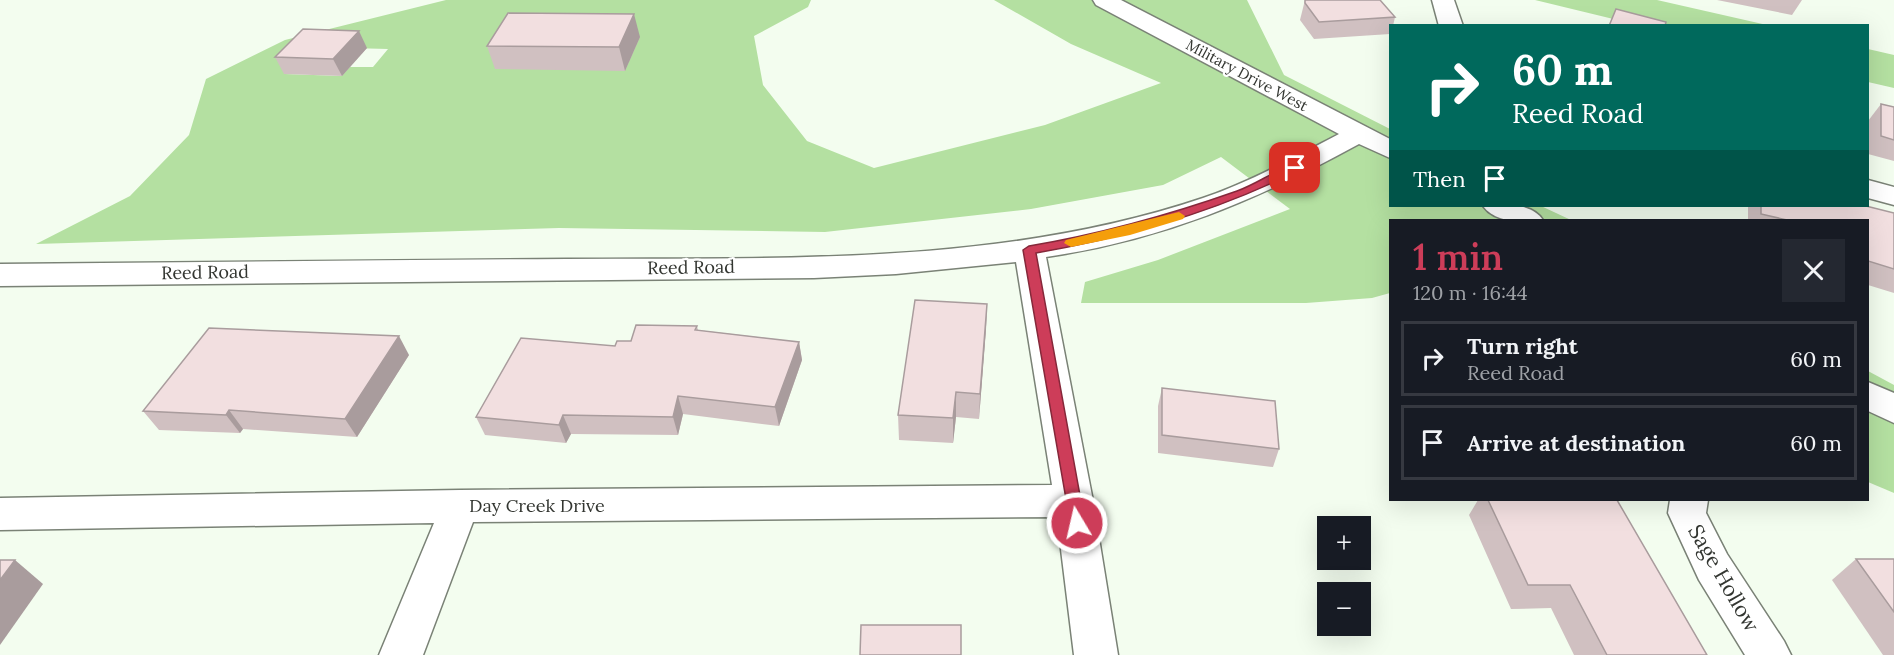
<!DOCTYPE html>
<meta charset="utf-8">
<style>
body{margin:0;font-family:Lora,serif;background:#242831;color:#f1f3f6;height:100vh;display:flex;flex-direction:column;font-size:22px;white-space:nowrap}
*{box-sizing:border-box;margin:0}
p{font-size:20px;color:#9ea1a6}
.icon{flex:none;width:33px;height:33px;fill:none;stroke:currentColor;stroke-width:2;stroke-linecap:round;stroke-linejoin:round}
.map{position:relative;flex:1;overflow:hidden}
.sheet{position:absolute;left:1389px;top:219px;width:480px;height:282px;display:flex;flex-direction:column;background:#171b24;border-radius:0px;box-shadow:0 6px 24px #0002}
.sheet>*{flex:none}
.banner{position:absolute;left:1389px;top:24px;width:480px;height:183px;border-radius:0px;box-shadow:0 6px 24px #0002;background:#00695c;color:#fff;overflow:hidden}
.buttons{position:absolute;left:1317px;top:516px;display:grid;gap:12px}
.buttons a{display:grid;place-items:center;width:54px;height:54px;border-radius:0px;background:#171b24;box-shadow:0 6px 24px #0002;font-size:30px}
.pin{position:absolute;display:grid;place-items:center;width:51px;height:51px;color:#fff;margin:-26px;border-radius:12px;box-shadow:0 3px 9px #0006}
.me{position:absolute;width:66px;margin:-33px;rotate:351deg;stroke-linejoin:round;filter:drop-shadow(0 0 4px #0008)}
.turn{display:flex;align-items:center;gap:21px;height:126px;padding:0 24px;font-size:27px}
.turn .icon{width:78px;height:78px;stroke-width:2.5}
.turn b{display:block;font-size:42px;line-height:51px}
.then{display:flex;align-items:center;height:57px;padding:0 24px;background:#0003;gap:12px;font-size:22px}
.round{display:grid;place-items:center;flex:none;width:63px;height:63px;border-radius:0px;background:#242831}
.overview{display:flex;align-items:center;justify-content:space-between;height:102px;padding:0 24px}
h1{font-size:36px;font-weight:600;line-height:45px;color:#cd3d59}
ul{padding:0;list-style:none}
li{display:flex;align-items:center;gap:18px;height:75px;margin:0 12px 9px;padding:0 12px;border:3px solid #363941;border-radius:0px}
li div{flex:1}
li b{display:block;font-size:22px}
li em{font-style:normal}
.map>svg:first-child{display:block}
.green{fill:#b4e0a1;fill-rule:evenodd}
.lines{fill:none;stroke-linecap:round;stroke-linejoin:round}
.minor-casing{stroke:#7a8276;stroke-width:3}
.minor{fill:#fff;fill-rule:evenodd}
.wall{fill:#d0c0c1}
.shaded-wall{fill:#a99c9d}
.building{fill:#f2dfe0;stroke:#a99c9d;stroke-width:1.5}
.route{fill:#cd3d59;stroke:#85283a;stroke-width:1.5}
.slow{fill:#f59e0b}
.labels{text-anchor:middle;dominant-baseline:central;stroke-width:4.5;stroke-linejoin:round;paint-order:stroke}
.far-street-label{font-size:15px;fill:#333631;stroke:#fff}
.street-label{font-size:18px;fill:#333631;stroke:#fff}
.near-street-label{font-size:21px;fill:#333631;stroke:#fff}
</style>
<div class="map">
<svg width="1894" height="655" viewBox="0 0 1894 655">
<rect width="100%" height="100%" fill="#f3fdef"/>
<g class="green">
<path d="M446,0H811L808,7L754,36L763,85L807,141L874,168L1045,125L1161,83L1071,44L994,0H1247L1284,75L1390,129V206H1541L1571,220H1390V293L1372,298L1306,303H1081L1085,282L1158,260L1290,209L1221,157L1163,185L1031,209L825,232L559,228L36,244L130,196L189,135L206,79L285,40ZM311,47L388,49L373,67H350L341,76L285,74Z"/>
<polygon points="1535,0 1657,0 1767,25 1638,25"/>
<polygon points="1868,49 1894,55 1894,88 1868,82"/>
<polygon points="1868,371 1894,385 1894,493 1868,482"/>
</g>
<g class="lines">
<defs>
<g id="minor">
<path d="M1093,0H1121L1390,139V158L1359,144C1257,200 1162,240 1046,257L1093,501L1118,655H1074L1057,517L473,522L423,655H379L434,523L0,530V498L460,490L1052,485L1016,262L896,274L814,278L0,286V264C189,262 378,260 567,259C780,257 998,267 1203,198C1250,182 1295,157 1339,134L1096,5Z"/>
<polygon points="1432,0 1454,0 1463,26 1439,26"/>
<polygon points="1868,180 1894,187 1894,205 1868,198"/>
<path d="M1483,206C1503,204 1531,202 1543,220C1524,222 1496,224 1483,206Z"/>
<polygon points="1868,382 1894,393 1894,423 1868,411"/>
<polygon points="1670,500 1708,500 1706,513 1727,554 1784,641 1791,655 1745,655 1699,580 1668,513"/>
</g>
</defs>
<use href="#minor" class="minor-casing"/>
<use href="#minor" class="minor"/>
</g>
<g class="wall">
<polygon points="1305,0 1395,17 1393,26 1390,26 1390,34 1314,39 1300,20"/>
<polygon points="1717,0 1802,0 1792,15"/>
<polygon points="640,37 625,71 495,69 487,46"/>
<polygon points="367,48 342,76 284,74 275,57"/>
<polygon points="1881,104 1894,107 1894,161 1868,154 1868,121"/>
<polygon points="1748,206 1866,206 1894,213 1894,293 1868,285 1868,220 1748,220"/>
<polygon points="987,304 986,329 979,419 956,417 953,443 899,440 898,415"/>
<polygon points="697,326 698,330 799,342 802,360 779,426 683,414 678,435 571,434 566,443 485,435 476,417 615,346 631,341"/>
<polygon points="409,355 357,437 243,429 240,433 159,430 143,411"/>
<polygon points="1162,388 1279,449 1273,467 1158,453 1158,406"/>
<polygon points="1478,500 1617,500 1707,655 1574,655 1551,608 1511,609 1469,515"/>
<polygon points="1856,559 1894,559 1894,655 1883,655 1832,580"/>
</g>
<g class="shaded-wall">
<polygon points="634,14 640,37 625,71 619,47"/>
<polygon points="359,31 367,48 342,76 333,59"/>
<polygon points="987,304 986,329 979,419 980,394"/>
<polygon points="399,336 409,355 357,437 345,419"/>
<polygon points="799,342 802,360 779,426 775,407"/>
<polygon points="956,392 956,417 953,443 953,418"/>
<polygon points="678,396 683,414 678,435 673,417"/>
<polygon points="229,410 243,429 240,433 226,415"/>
<polygon points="563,415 571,434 566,443 559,425"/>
<polygon points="15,560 43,584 0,645 0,580"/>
</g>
<g class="building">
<polygon points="1305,0 1380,0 1395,17 1319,22 1305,3"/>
<polygon points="1616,9 1666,22 1665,26 1609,26"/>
<polygon points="508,13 634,14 619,47 487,46"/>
<polygon points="303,29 359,31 333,59 275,57"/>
<polygon points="1881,104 1894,107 1894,140 1881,136"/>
<polygon points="1761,206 1866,206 1894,213 1894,269 1868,261 1868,220 1787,220 1761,214"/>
<polygon points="915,300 987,304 980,394 956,392 953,418 898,415"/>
<polygon points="636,325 697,326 695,330 799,342 775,407 678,396 673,417 563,415 559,425 476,417 521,338 615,346 617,341 631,341"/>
<polygon points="209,328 399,336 345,419 229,410 226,415 143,411"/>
<polygon points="1162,388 1275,401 1279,449 1162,435"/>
<polygon points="1488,500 1617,500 1707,655 1607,655 1570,585 1528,585"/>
<polygon points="1856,559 1894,559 1894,612"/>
<polygon points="0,560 15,560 0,580"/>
<polygon points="861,625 961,625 961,655 860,655"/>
</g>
<path class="route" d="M1295,164L1301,168L1299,170C1216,212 1128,237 1036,253L1085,523L1083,528H1071L1023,250L1029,246C1101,234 1169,215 1237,191C1257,184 1275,170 1295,164Z"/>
<polygon class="slow" points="1179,212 1185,216 1183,219 1130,235 1071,247 1064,243 1066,240"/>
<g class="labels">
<g class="far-street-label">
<text transform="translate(1247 75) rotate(28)">Military Drive West</text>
</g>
<g class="street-label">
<text transform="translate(691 267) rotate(-1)">Reed Road</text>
<text transform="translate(205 272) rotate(-1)">Reed Road</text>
<text x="537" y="505">Day Creek Drive</text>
</g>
<g class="near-street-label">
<text transform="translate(1724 578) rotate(60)">Sage Hollow</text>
</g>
</g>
</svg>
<div class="buttons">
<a>+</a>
<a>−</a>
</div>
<div class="pin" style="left:1295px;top:168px;background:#d93025"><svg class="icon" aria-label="arrive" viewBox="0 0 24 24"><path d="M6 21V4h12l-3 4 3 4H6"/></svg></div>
<svg class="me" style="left:1077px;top:523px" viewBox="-20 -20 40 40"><circle r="17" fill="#cd3d59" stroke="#fff" stroke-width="3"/><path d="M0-11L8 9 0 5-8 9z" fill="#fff"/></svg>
<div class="banner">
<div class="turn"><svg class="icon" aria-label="right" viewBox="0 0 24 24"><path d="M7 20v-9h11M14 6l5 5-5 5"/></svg><div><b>60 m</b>Reed Road</div></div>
<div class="then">Then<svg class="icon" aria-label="arrive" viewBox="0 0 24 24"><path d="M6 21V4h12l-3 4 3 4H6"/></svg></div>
</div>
<section class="sheet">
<div class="overview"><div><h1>1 min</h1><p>120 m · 16:44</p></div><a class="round"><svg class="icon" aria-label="close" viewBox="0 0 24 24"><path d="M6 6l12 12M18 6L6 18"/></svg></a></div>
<ul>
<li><svg class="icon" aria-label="right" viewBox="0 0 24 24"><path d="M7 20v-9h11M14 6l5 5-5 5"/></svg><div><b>Turn right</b><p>Reed Road</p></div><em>60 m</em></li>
<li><svg class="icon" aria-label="arrive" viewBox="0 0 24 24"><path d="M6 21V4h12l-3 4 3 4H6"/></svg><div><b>Arrive at destination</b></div><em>60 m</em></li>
</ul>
</section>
</div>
